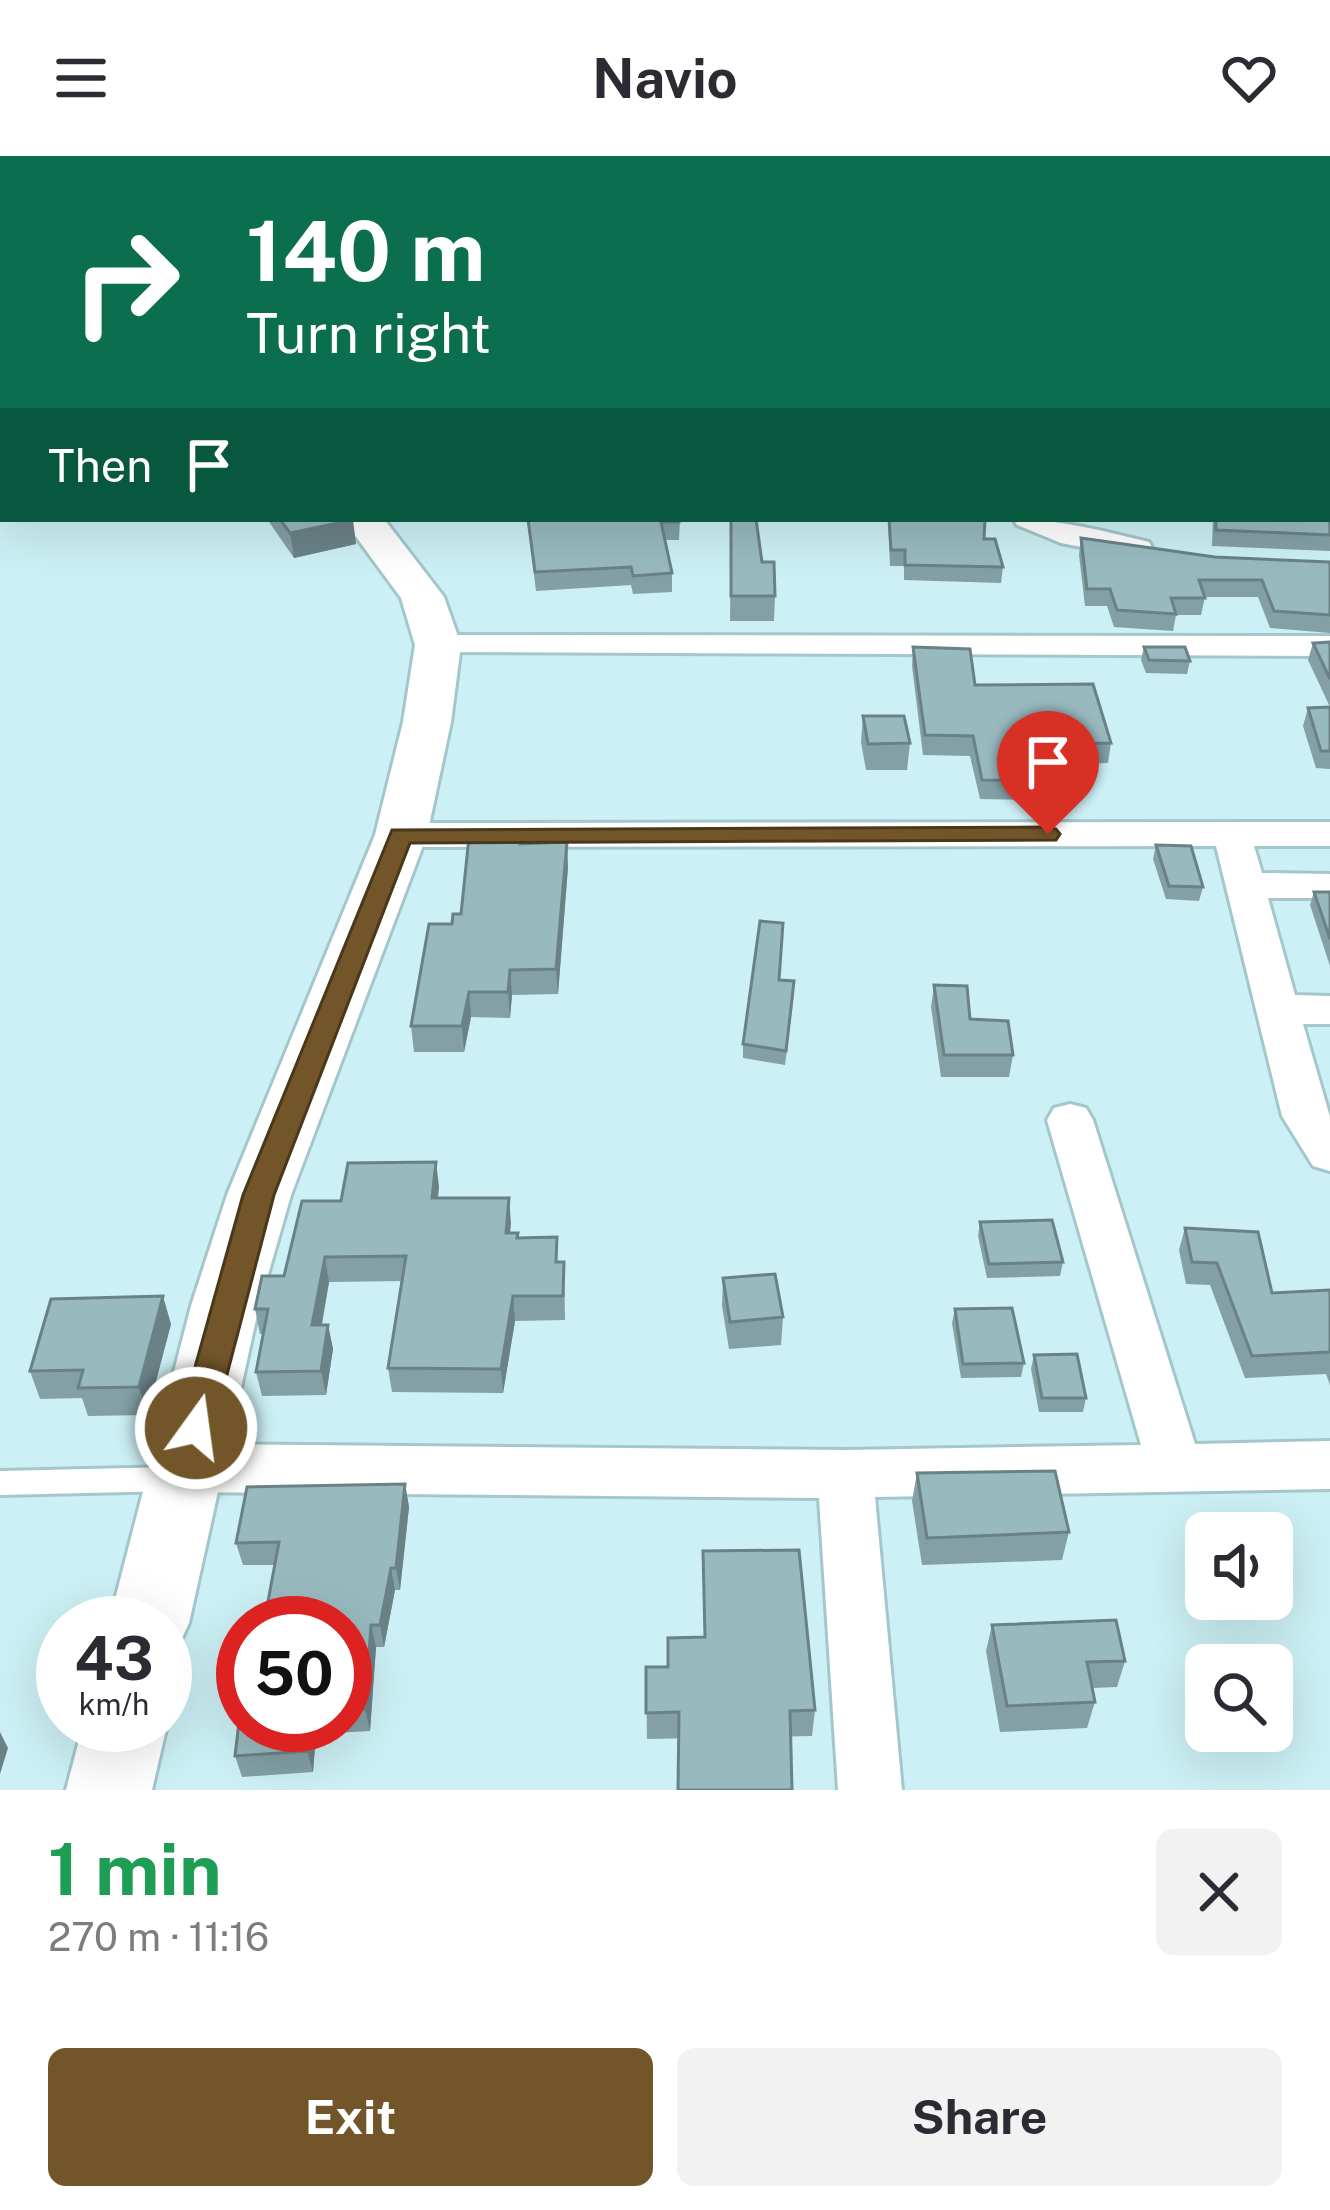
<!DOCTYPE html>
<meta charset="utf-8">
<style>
body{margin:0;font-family:"Public Sans",sans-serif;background:#f2f2f3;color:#2b2b33;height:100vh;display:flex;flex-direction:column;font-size:45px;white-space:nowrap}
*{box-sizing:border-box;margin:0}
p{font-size:39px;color:#7c7c81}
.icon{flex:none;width:66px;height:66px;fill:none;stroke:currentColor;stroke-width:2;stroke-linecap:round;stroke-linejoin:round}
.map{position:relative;height:1634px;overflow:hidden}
.details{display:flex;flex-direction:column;background:#fff;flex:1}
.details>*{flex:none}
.banner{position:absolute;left:0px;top:0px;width:1332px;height:366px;box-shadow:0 12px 48px #0002;background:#0b6e4f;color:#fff;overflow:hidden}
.controls{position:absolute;left:1185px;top:1356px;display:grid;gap:24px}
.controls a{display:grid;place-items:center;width:108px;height:108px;border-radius:18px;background:#fff;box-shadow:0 12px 48px #0002;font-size:60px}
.speed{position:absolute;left:36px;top:1440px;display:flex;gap:24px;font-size:60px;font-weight:700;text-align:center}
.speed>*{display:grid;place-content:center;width:156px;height:156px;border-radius:50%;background:#fff;box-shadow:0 12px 48px #0002;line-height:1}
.speed small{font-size:30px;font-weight:400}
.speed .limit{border:18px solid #d22;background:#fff;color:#111}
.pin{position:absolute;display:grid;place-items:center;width:102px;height:102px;color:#fff;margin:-123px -51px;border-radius:50% 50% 50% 0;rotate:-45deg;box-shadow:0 0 12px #0007}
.pin .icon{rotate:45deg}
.me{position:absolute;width:132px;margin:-66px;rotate:14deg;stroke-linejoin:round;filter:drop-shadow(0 0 9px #0008)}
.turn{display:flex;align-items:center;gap:42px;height:252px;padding:0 48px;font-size:54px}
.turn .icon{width:156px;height:156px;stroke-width:2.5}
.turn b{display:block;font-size:84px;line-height:102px}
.then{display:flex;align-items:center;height:114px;padding:0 48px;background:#0003;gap:24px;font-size:45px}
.round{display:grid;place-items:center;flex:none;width:126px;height:126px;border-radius:18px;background:#f2f2f3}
.headline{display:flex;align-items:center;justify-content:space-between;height:204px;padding:0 48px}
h1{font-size:72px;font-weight:700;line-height:90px;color:#1e9e55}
.action{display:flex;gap:24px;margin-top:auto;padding:24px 48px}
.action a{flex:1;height:138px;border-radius:18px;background:#725629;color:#fff;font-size:48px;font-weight:700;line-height:138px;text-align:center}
.action a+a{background:#f2f2f3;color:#2b2b33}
header{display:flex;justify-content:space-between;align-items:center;height:156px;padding:0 48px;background:#fff;font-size:54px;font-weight:700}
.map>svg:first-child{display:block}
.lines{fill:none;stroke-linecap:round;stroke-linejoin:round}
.lane-casing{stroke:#a4c7cb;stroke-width:6}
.street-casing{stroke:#a4c7cb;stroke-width:6}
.secondary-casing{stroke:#a4c7cb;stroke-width:6}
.lane{fill:#fff;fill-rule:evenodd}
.street{fill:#fff;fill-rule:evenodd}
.secondary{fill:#fff;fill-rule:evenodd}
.wall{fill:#83a0a4}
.shaded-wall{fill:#6a8286}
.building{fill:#98babf;stroke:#6a8286;stroke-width:3}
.route{fill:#725629;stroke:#4a381b;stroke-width:3}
</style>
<header><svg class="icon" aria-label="menu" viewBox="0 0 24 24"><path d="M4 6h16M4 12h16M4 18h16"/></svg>Navio<svg class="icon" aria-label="heart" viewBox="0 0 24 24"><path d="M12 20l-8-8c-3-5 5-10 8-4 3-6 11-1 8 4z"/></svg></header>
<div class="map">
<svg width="1330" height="1634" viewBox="0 0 1330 1634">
<rect width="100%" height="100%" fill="#ccf0f5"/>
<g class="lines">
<defs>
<polygon id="lane" points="173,1311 183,1315 187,1323 183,1331 173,1335 0,1339 0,1315"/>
<g id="street">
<rect x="0" y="168" width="3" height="16"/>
<rect x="0" y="245" width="3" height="16"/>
<path d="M1013,363C1058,363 1104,375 1149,386L1153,393L1138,402L1061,387L1017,369Z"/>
<polygon points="438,479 1330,480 1330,500 426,496 421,489"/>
<polygon points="1330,666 1330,690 1254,690 1262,717 1330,718 1330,742 1268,742 1295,839 1330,840 1330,868 1303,868 1330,961 1330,1015 1313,1010 1282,960 1216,690 401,691 387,687 382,679 387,671 401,667"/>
<polygon points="1070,948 1086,952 1093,964 1195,1288 1330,1285 1330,1333 875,1341 902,1634 838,1634 819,1342 186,1336 167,1329 159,1312 167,1295 186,1288 845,1294 1141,1289 1047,964 1054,952"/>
</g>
<g id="secondary">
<polygon points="480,0 508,0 478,3"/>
<polygon points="343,363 384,363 444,441 461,489 451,566 427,679 291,1039 259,1150 189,1467 177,1493 165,1498 165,1467 109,1467 191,1150 227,1039 375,679 403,566 415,489 401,442"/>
<polygon points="165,1565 167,1569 152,1634 66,1634 83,1569 165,1569"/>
</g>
</defs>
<use href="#lane" class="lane-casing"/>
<use href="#street" class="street-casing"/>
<use href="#secondary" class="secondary-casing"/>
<use href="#lane" class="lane"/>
<use href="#street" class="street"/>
<use href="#secondary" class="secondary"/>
</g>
<g class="wall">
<polygon points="559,0 622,0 620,3 559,3"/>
<polygon points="1037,0 1330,0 1330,2 1066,3"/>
<polygon points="1330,292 1330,395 1212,390 1213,363 1329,363"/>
<polygon points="267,363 352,363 356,388 294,402"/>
<polygon points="527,363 680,363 679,384 665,384 672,417 672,436 633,438 631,429 536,435"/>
<polygon points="731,363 762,406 775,440 774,465 730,465"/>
<polygon points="888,363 984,383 1003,411 1001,427 904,424 904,410 890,410"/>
<polygon points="1081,382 1215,401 1330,406 1330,477 1270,472 1258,441 1205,441 1201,459 1176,459 1173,475 1114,471 1107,450 1085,450 1079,399"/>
<polygon points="1330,486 1330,613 1316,612 1303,570 1308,552 1330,551 1308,504 1313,487"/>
<polygon points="913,491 975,529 1111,587 1108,607 1073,608 1078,625 1074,645 980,643 970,600 923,599 912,510"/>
<polygon points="1144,491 1190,505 1187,518 1146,517 1141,504"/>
<polygon points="863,560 910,587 907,614 866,614 861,586"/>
<polygon points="521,688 568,711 558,838 512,839 510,862 471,861 464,896 414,896 411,870 452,768"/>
<polygon points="1156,689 1203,731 1199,745 1166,743 1153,703"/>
<polygon points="1314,736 1330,736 1330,810 1310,749"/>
<polygon points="779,824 794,839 785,909 743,902 743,888"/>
<polygon points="934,829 1013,899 1009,921 941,921 931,851"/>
<polygon points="439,1030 438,1042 509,1042 510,1077 559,1106 564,1106 565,1164 515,1165 503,1237 392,1236 388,1212 402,1125 329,1126 322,1169 328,1169 333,1193 326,1239 262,1240 256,1216 263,1178 260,1178 255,1153 284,1120 341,1045"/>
<polygon points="980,1066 1063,1106 1060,1120 987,1122 978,1080"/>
<polygon points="1185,1072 1272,1137 1330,1134 1330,1229 1326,1218 1245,1222 1210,1129 1186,1128 1179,1094"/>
<polygon points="723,1122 783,1161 781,1189 729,1193 722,1150"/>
<polygon points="955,1153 1024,1207 1021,1221 961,1222 952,1167"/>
<polygon points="171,1168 147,1259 88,1260 82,1242 40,1243 30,1215"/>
<polygon points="1034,1199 1086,1242 1083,1256 1039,1256 1031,1213"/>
<polygon points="917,1317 1069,1376 1062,1404 922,1409 912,1345"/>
<polygon points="405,1328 409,1351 400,1434 395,1434 384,1491 376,1491 370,1575 316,1578 313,1616 242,1621 235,1600 243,1569 345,1569 345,1467 275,1409 243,1409 236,1387"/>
<polygon points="703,1395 815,1554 812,1580 647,1583 646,1511 668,1511 704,1481"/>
<polygon points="992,1469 1125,1505 1117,1531 1092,1532 1095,1546 1087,1572 1000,1576 986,1495"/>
</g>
<g class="shaded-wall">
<polygon points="353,364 356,388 294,402 290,377"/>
<polygon points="567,686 568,711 558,838 556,813"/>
<polygon points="510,814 512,839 510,862 508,836"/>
<polygon points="469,836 471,861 464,896 462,870"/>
<polygon points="436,1006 439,1030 435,1066 432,1042"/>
<polygon points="509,1042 511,1067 508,1101 506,1077"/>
<polygon points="325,1101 329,1126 317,1193 312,1169"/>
<polygon points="163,1140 171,1168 147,1259 139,1231"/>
<polygon points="513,1140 515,1165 503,1237 501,1213"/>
<polygon points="328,1169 333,1193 326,1239 321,1215"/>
<polygon points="405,1328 409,1351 400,1434 396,1412"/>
<polygon points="391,1412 395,1434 384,1491 380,1469"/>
<polygon points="371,1469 376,1491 370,1575 365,1553"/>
<polygon points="310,1569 314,1569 316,1578 313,1616 307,1595"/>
<polygon points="0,1576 8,1592 0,1618"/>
</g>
<g class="building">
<polygon points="809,0 945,0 944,3 807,3"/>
<polygon points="1218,0 1329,0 1328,3 1245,3"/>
<polygon points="1329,6 1330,6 1329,110"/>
<polygon points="0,116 3,117 3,160 0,160"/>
<polygon points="3,182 3,222 0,221 0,183"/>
<polygon points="1329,292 1330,379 1216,374 1216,363 1329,363"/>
<polygon points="280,363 352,363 353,364 290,377"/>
<polygon points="528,363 679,363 679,366 661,366 672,417 633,420 631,411 535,416"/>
<polygon points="731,363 756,363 762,406 774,406 775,440 731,440"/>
<polygon points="889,363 985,363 984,383 995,383 1003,411 905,409 905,394 891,394"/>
<polygon points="1081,382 1215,401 1330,406 1330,459 1274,455 1262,424 1199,424 1205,442 1171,442 1176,458 1117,454 1110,433 1087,433"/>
<polygon points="1330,486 1330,523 1313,487"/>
<polygon points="913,491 970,493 975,529 1093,528 1111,587 1068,588 1078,625 982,624 973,580 925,579"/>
<polygon points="1144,491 1185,491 1190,505 1149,504"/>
<polygon points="1330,551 1330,595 1321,595 1308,552"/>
<polygon points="863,560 904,560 910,587 868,588"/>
<polygon points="469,681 521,681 520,688 567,686 556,813 510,814 508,836 469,836 462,870 411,870 429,768 452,768 453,758 461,758"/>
<polygon points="1156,689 1191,690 1203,731 1169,730"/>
<polygon points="1314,736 1330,736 1330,783"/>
<polygon points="760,765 783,767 779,824 794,825 786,895 743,888"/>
<polygon points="934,829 967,830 970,863 1008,865 1013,899 944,899"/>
<polygon points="436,1006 432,1042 509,1042 506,1077 518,1077 517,1082 557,1081 556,1106 564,1106 563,1140 513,1140 501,1213 388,1212 406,1100 325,1101 312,1169 328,1169 321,1215 256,1216 268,1153 255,1153 262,1120 284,1120 302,1045 341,1045 348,1007"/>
<polygon points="1052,1064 1063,1106 989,1108 980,1066"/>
<polygon points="1185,1072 1258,1076 1272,1137 1330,1134 1330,1196 1252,1200 1217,1107 1192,1106"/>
<polygon points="775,1118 783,1161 730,1166 723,1122"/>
<polygon points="163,1140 139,1231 78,1232 83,1214 30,1215 51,1143"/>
<polygon points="1012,1152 1024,1207 963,1208 955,1153"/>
<polygon points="1077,1198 1086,1242 1042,1242 1034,1199"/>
<polygon points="1055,1315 1069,1376 927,1382 917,1317"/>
<polygon points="405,1328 396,1412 391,1412 380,1469 371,1469 365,1553 345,1555 345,1467 264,1467 279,1386 236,1387 247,1331"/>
<polygon points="799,1394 815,1554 790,1555 792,1634 678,1634 679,1556 646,1557 646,1511 668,1511 668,1482 705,1481 703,1395"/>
<polygon points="1116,1464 1125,1505 1087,1506 1095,1546 1007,1550 992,1469"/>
<polygon points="239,1566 243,1566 243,1569 310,1569 307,1595 235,1600"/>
</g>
<polygon class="route" points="1048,671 1056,673 1060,678 1056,684 410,687 274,1039 213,1272 208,1282 196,1286 184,1282 178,1272 243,1039 392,674"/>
</svg>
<div class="controls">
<a><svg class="icon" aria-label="sound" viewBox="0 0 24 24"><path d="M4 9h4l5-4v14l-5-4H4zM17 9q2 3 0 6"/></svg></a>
<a><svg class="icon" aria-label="search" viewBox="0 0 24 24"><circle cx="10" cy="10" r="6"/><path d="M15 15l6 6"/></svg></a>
</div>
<div class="speed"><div>43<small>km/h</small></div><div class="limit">50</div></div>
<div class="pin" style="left:1048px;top:678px;background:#d93025"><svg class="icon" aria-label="arrive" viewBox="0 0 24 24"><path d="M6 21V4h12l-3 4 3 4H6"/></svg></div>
<svg class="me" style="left:196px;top:1272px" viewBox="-20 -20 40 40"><circle r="17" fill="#725629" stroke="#fff" stroke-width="3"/><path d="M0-11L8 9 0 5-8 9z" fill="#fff"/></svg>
<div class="banner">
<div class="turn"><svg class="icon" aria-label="right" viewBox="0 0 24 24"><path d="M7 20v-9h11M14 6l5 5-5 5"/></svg><div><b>140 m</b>Turn right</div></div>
<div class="then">Then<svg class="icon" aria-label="arrive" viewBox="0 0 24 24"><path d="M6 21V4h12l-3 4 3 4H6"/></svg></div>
</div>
</div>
<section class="details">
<div class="headline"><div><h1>1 min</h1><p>270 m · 11:16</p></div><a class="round"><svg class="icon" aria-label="close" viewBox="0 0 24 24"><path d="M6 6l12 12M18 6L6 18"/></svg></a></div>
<div class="action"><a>Exit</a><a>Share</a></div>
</section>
